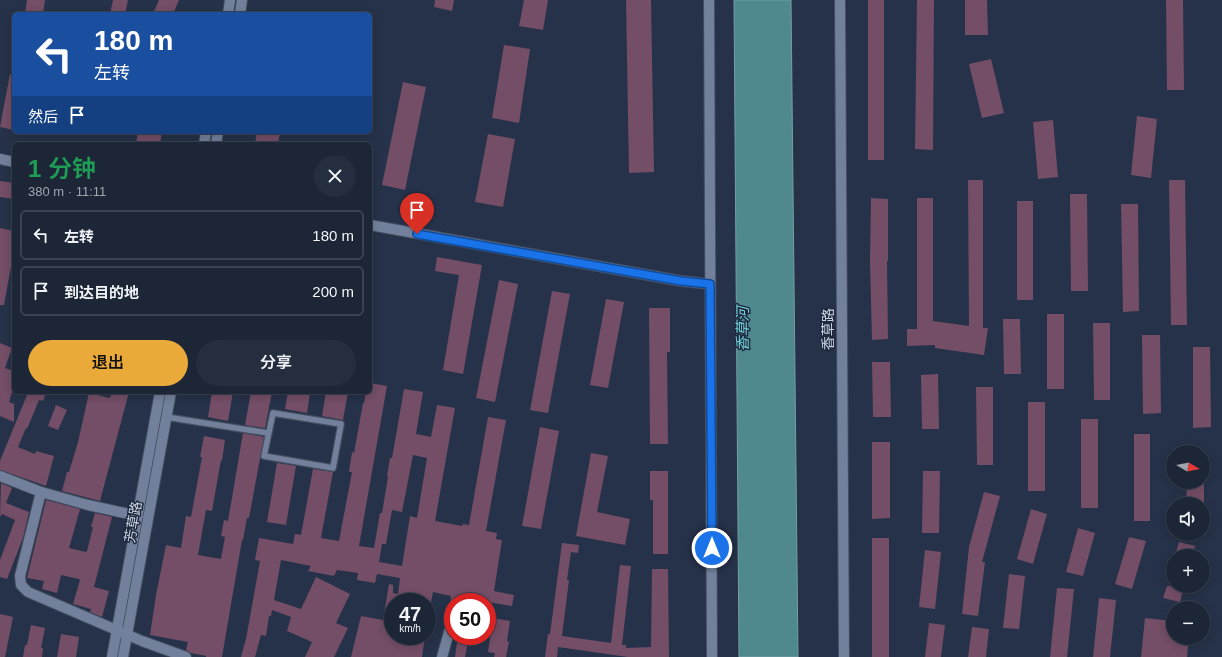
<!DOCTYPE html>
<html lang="zh">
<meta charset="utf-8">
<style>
body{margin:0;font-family:Helvetica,"Noto Sans SC",sans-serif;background:#252e3f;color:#f1f3f6;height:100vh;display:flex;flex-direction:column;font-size:15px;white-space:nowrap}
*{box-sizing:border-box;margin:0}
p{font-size:13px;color:#a0a5ad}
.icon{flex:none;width:22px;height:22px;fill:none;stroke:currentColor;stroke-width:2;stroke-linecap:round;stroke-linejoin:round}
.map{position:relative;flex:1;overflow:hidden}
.details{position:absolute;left:12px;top:142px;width:360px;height:252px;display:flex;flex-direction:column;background:#1c2637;border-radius:6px;box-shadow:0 2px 10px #0003,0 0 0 1px #3a4352}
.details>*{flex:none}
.top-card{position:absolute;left:12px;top:12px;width:360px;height:122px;border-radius:6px;box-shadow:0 2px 10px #0003,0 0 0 1px #3a4352;background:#1a4fa0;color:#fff;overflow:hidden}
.needle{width:26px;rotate:100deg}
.fabs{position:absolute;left:1166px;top:445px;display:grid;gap:8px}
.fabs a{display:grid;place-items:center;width:44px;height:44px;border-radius:50%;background:#1c2637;box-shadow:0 2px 10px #0003,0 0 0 1px #3a4352;font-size:20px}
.speed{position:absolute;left:384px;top:593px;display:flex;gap:8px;font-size:20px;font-weight:700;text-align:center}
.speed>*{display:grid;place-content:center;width:52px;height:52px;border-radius:50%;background:#1c2637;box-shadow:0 2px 10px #0003,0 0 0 1px #3a4352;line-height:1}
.speed small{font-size:10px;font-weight:400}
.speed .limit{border:6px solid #d22;background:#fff;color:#111}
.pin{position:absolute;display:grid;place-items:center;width:34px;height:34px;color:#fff;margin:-41px -17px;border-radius:50% 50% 50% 0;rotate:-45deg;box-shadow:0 0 4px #0007}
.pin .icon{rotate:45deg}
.me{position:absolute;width:44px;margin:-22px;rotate:0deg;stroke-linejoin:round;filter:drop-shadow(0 0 3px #0008)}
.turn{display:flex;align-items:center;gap:14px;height:84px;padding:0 16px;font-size:18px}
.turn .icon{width:52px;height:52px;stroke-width:2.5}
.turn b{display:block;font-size:28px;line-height:34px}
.then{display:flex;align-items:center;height:38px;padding:0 16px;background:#0003;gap:8px;font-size:15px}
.round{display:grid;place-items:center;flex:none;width:42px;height:42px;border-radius:21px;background:#252e3f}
.overview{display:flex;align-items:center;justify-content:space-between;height:68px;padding:0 16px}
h1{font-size:24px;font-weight:600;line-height:30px;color:#1e9e55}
.cta{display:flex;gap:8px;margin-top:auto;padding:8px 16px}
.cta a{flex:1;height:46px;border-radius:24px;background:#eaaa39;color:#111;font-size:16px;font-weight:600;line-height:46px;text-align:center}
.cta a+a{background:#252e3f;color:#f1f3f6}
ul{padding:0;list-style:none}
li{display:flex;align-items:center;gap:12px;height:50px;margin:0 8px 6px;padding:0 8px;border:2px solid #3a4352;border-radius:6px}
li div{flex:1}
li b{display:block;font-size:15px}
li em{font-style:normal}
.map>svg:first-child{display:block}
.water{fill:#4f888d;stroke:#749ea6}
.building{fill:#734e66;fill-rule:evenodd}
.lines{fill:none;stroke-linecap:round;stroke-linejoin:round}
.service-casing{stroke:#434d60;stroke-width:8}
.minor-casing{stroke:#434d60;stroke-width:12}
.tertiary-casing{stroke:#434d60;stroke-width:12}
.secondary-casing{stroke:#434d60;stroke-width:12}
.service{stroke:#72809b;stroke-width:5.5}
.minor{stroke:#72809b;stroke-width:10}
.tertiary{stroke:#72809b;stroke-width:10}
.secondary{stroke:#72809b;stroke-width:10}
.route-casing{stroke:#114b97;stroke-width:10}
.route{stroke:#1a73e8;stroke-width:7}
.labels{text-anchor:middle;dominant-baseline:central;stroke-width:3;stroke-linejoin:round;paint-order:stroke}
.street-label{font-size:14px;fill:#cad2e1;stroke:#1d283e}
.water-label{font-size:15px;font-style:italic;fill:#73d1d9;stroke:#1d283e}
</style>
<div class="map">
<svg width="1222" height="657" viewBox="0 0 1222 657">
<rect width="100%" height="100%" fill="#263249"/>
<polygon class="water" points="734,0 791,0 798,657 739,657"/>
<g class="building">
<polygon points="27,0 45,0 43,14 25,14"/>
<polygon points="113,0 128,0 125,14 110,14"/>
<polygon points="159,0 179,0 173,14 153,14"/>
<polygon points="435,0 454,0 452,11 434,7"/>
<polygon points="524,0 548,0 543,30 519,26"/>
<polygon points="626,0 651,0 654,172 629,173"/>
<rect x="868" y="0" width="16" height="160"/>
<polygon points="917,0 934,0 933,150 915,149"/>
<polygon points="965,0 987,0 988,35 965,35"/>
<polygon points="1166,0 1183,0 1184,90 1167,90"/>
<polygon points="504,45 530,49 519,123 492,118"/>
<polygon points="991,59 1004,113 982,118 969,64"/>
<polygon points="10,74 14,74 14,130 0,127"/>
<polygon points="403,82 426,87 405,190 382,185"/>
<polygon points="1137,116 1157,119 1151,178 1131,175"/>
<polygon points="1053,120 1058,177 1038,179 1033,122"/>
<polygon points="138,132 162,132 160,144 136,144"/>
<polygon points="257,132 280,132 278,144 255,144"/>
<polygon points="488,134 515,139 503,207 475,202"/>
<polygon points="968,180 983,180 983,328 988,328 984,355 935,348 935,345 907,346 907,329 917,329 917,198 933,198 933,321 969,326"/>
<polygon points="1169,180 1185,180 1187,325 1171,325"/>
<polygon points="0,181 14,183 14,199 0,197"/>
<polygon points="1070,194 1087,194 1088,291 1071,291"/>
<polygon points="871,198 888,199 888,261 887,261 888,339 872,340 870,261"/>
<rect x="1017" y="201" width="16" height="99"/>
<polygon points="1121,204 1138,204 1139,311 1123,312"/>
<polygon points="0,228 14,231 14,250 4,305 0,305"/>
<polygon points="437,257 482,265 463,374 443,370 459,275 435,271"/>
<polygon points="499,280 518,284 495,402 476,398"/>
<polygon points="552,291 570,294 548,413 530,410"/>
<polygon points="606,299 624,302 608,388 590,385"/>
<polygon points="649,308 670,308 670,352 667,352 668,444 650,444"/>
<rect x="1047" y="314" width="17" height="75"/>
<polygon points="1003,319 1020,319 1021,374 1004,374"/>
<polygon points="1093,323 1110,323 1110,400 1094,400"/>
<polygon points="1142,335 1160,335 1161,413 1143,414"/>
<polygon points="0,343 12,348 5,368 14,371 14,386 9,402 14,404 14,422 0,416"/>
<polygon points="1193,347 1210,347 1211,427 1193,428"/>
<polygon points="872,362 890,362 891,417 873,417"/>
<polygon points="938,374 939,429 922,429 921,375"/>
<path d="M370,383L387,386L359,546L374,548L380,513H382L388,477L387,476L390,458H392L404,389L423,392L416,434L431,437L437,405L455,408L435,521L462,526L463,524L469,525L488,417L506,420L486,531L497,533L496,539L502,540L494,591L514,595L512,606L487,602H450L451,596L433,592L431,602H393V636H425L422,657H351L361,616L383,620L389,584L393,585V593L398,594L400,578L377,574L375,583L357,580L358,573L337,570L334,576L308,571L311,566L281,560L274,600L301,609L316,577L350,594L336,623L348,628L334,657H305L312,642L287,631L291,617L272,610L271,616H269L266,636L261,635L255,657H241L246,639L260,561L255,560L259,538L293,544L295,534L301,535L313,469L333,472L321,538L339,541L352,472H349L352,452L354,453L363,403H364L366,392H370ZM413,455L427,458L417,518L410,516L402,566L379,562L382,544H386L392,510L402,512Z"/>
<polygon points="976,387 993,387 993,465 977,465"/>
<polygon points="21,392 46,392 43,401 39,400 27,429 26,428 18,447 35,454 36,451 54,456 46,486 0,470 0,461 27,395"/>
<polygon points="112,392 129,392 100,501 62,491 67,472 69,472 78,442 89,393 110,398"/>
<polygon points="212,392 233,392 228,421 208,417"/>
<polygon points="251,392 272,392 265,428 245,425"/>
<polygon points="288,392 310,393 307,413 285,409"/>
<polygon points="326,392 348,392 343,420 322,416"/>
<rect x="1028" y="402" width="17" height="89"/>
<polygon points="56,405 67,410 58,430 48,426"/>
<rect x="1081" y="419" width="17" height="89"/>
<polygon points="540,427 559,431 541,529 522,526"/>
<polygon points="243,433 264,437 249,518 247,518 243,540 242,540 222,657 206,657 206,656 191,653 186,650 188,642 150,635 156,595 166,545 181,548 186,516 191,517 202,457 200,457 204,436 225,440 222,461 221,460 212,511 206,510 198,555 221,559 225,537 221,536 224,520 228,521"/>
<rect x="1134" y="434" width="16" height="87"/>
<polygon points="872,442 890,442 890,518 872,519"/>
<polygon points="591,453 608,456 597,512 630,519 625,545 576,536"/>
<polygon points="277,463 296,466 286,525 267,522"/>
<polygon points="650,471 668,471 668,554 653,554 653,500 650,500"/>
<polygon points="923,471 940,471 939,533 922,533"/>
<polygon points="1187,482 1204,482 1204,504 1186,504"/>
<polygon points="1,483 12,488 6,503 29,512 23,538 7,579 0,577 0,560 15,520 2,514 0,517"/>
<polygon points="984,492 1000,496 982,562 985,562 978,616 962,614 969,547"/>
<polygon points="46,500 80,509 69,548 86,552 87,551 93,527 91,527 95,513 112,517 94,587 109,591 102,617 90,612 91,609 73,604 80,580 79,579 61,575 57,593 42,589 44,581 27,578"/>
<polygon points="1031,509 1047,514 1033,564 1017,559"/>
<polygon points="1078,528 1095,533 1083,576 1066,572"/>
<polygon points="1129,537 1146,541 1132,589 1115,584"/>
<rect x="872" y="538" width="17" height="119"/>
<polygon points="1179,542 1195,546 1192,556 1175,556"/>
<polygon points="562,543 579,545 578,553 571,552 567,580 569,580 562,636 611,643 620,565 631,566 622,645 626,645 626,648 651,647 652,569 668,569 669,657 628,657 558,647 557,657 545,657 548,634 550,634"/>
<polygon points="925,550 941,552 935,609 919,607"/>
<polygon points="1009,574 1025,576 1019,629 1003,628"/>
<polygon points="1167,586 1184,586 1180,602 1163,598"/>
<polygon points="1057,588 1074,589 1067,657 1050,657"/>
<polygon points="1099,598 1116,600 1110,657 1093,657"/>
<polygon points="0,614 13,617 5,657 0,657"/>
<polygon points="493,618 510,621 507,641 509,642 506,657 494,657 495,653 488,652"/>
<polygon points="1145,618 1173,621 1173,638 1189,638 1187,657 1141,657"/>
<polygon points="929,623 945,625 941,657 925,657"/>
<polygon points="31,625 45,628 41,648 43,648 42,657 23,657 25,645 27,645"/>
<polygon points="972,627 989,629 986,657 968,657"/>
<polygon points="61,634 79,637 76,657 57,657"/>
<polygon points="458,636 469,637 465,657 455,657"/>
</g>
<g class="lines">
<defs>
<g id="service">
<polygon points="273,413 341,424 333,468 264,456"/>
<polyline points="166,417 268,433"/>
</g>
<g id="minor">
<polyline points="0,476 41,492 20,576 21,585 28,592 142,641 186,657"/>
<polyline points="41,492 88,505 138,516"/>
<polyline points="442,657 453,618"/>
</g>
<g id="tertiary">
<polyline points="840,0 844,657"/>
<polyline points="228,14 230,0"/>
<polyline points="240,14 242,0"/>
<polyline points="204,144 206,132"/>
<polyline points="216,144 218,132"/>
<polyline points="0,159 14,162"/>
<polyline points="370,225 681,281 710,284"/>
<polyline points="112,657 160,392"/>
<polyline points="123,657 171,392"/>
</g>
<polyline id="secondary" points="709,0 712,657"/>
</defs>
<use href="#service" class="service-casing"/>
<use href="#minor" class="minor-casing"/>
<use href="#tertiary" class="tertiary-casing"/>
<use href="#secondary" class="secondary-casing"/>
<use href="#service" class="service"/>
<use href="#minor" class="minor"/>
<use href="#tertiary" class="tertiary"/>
<use href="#secondary" class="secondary"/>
</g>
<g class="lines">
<defs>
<polyline id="route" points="417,234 681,281 710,284 712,548"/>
</defs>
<use href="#route" class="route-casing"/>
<use href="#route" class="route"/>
</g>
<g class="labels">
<g class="street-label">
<text transform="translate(828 329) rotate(-90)">香草路</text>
<text transform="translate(133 522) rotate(-80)">芳草路</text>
</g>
<g class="water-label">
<text transform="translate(742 329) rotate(-90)">香草河</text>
</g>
</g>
</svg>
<div class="fabs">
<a><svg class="needle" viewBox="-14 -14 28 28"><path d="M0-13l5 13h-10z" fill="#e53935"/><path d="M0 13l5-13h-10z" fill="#a0a5ad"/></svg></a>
<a><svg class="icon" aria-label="sound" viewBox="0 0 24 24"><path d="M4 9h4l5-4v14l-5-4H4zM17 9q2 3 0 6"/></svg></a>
<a>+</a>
<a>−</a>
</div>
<div class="speed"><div>47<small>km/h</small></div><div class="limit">50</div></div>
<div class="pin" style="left:417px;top:234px;background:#d93025"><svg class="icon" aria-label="arrive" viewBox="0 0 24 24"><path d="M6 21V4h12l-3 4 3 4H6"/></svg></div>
<svg class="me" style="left:712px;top:548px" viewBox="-20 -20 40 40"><circle r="17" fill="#1a73e8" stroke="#fff" stroke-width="3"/><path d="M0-11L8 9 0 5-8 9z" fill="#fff"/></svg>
<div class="top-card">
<div class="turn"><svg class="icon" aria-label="left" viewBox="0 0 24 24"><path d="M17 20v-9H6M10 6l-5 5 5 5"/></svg><div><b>180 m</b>左转</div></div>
<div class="then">然后<svg class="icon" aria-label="arrive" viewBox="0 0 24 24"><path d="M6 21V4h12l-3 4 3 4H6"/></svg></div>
</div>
<section class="details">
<div class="overview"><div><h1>1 分钟</h1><p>380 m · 11:11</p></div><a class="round"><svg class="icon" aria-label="close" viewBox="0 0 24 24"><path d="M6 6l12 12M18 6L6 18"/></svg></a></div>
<ul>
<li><svg class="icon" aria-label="left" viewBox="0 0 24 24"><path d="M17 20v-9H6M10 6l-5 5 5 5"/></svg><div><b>左转</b></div><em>180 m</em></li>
<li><svg class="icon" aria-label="arrive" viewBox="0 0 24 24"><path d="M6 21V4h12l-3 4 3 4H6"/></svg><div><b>到达目的地</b></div><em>200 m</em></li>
</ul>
<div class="cta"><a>退出</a><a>分享</a></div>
</section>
</div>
